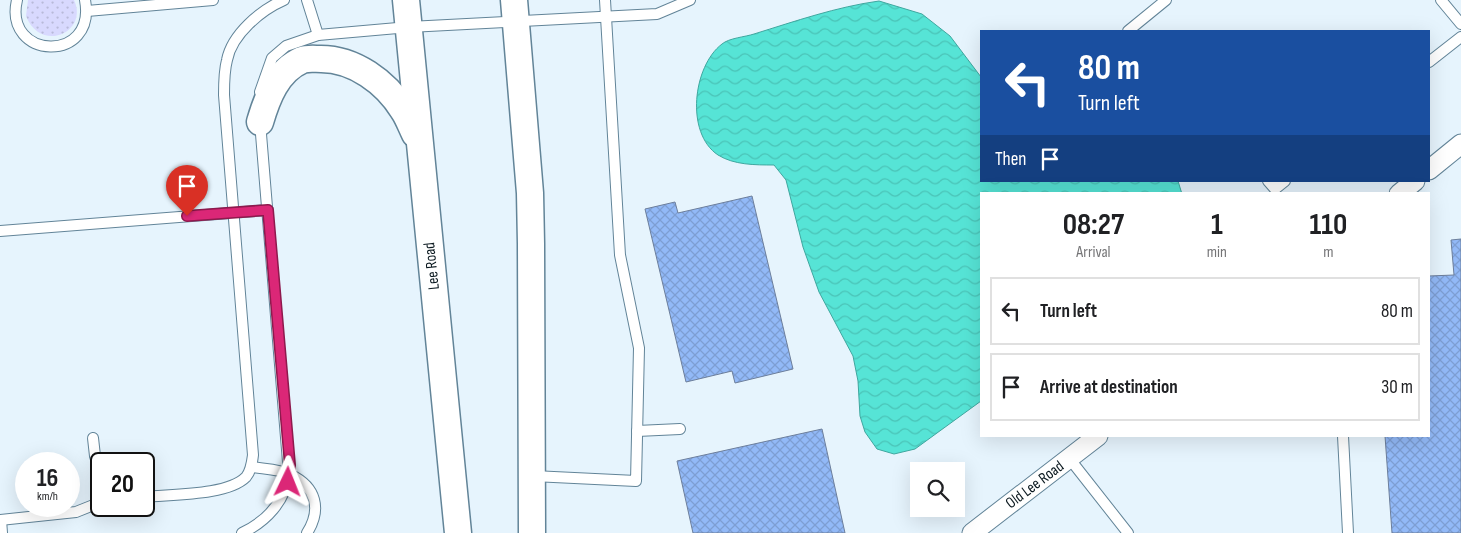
<!DOCTYPE html>
<style>
body{margin:0;font-family:"Sofia Sans Condensed",sans-serif;background:#f2f2f2;color:#202124;height:100vh;display:flex;flex-direction:column;font-size:19px;white-space:nowrap}
*{box-sizing:border-box;margin:0}
p{font-size:16px;color:#757577}
.icon{flex:none;width:28px;height:28px;fill:none;stroke:currentColor;stroke-width:2;stroke-linecap:round;stroke-linejoin:round}
.map{position:relative;flex:1;overflow:hidden}
.drawer{position:absolute;left:980px;top:192px;width:450px;height:245px;display:flex;flex-direction:column;background:#fff;border-radius:0px;box-shadow:0 5px 20px #0002}
.drawer>*{flex:none}
.banner{position:absolute;left:980px;top:30px;width:450px;height:152px;border-radius:0px;box-shadow:0 5px 20px #0002;background:#1a4fa0;color:#fff;overflow:hidden}
.tools{position:absolute;left:910px;top:462px;display:grid;gap:10px}
.tools a{display:grid;place-items:center;width:55px;height:55px;border-radius:0px;background:#fff;box-shadow:0 5px 20px #0002;font-size:25px}
.speed{position:absolute;left:15px;top:452px;display:flex;gap:10px;font-size:25px;font-weight:700;text-align:center}
.speed>*{display:grid;place-content:center;width:65px;height:65px;border-radius:50%;background:#fff;box-shadow:0 5px 20px #0002;line-height:1}
.speed small{font-size:12px;font-weight:400}
.speed .limit{border:2px solid #111;border-radius:8px;background:#fff;color:#111}
.pin{position:absolute;display:grid;place-items:center;width:42px;height:42px;color:#fff;margin:-51px -21px;border-radius:50% 50% 50% 0;rotate:-45deg;box-shadow:0 0 5px #0007}
.pin .icon{rotate:45deg}
.me{position:absolute;width:55px;margin:-28px;rotate:2deg;stroke-linejoin:round;filter:drop-shadow(0 0 4px #0008)}
.turn{display:flex;align-items:center;gap:18px;height:105px;padding:0 15px;font-size:22px}
.turn .icon{width:65px;height:65px;stroke-width:2.5}
.turn b{display:block;font-size:35px;line-height:42px}
.then{display:flex;align-items:center;height:48px;padding:0 15px;background:#0003;gap:10px;font-size:19px}
.eta{display:flex;justify-content:space-evenly;align-items:center;height:85px;text-align:center}
.eta b{font-size:30px;font-weight:700;line-height:35px}
ul{padding:0;list-style:none}
li{display:flex;align-items:center;gap:15px;height:68px;margin:0 10px 8px;padding:0 5px;border:2px solid #e0e0e0;border-radius:0px}
li div{flex:1}
li b{display:block;font-size:19px}
li em{font-style:normal}
.map>svg:first-child{display:block}
.grass{fill:url(#grass-dots)}
.water{fill:url(#water-waves);stroke:#3fa79f}
.building{fill:url(#building-cross-hatch);stroke:#6c7e9b}
.lines{fill:none;stroke-linecap:round;stroke-linejoin:round}
.lane-casing{stroke:#628498;stroke-width:12}
.street-casing{stroke:#628498;stroke-width:21}
.secondary-casing{stroke:#628498;stroke-width:29}
.lane{stroke:#fff;stroke-width:10}
.street{stroke:#fff;stroke-width:19}
.secondary{stroke:#fff;stroke-width:26}
.route-casing{stroke:#8e194d;stroke-width:12}
.route{stroke:#db2777;stroke-width:9}
.labels{text-anchor:middle;dominant-baseline:central;stroke-width:4.5;stroke-linejoin:round;paint-order:stroke}
.street-label{font-size:16px;fill:#0a181f;stroke:#fff}
</style>
<div class="map">
<svg width="1461" height="533" viewBox="0 0 1461 533">
<defs>
<pattern id="grass-dots" width="8" height="8" patternUnits="userSpaceOnUse" patternTransform="scale(1.25)"><rect width="8" height="8" fill="#d8d9fe"/><path d="M2 2h.1M6 6h.1" fill="none" stroke="#b8bad9" stroke-width="1.8" stroke-linecap="round"/></pattern>
<pattern id="water-waves" width="16" height="10" patternUnits="userSpaceOnUse" patternTransform="scale(1.25)"><rect width="16" height="10" fill="#56e4d6"/><path d="M0 5q4-4 8 0t8 0" fill="none" stroke="#4ac3b7"/></pattern>
<pattern id="building-cross-hatch" width="8" height="8" patternUnits="userSpaceOnUse" patternTransform="scale(1.25)"><rect width="8" height="8" fill="#92b9f7"/><path d="M0 0l8 8M0 8l8-8" fill="none" stroke="#7d9ed3"/></pattern>
</defs>
<rect width="100%" height="100%" fill="#e6f4fd"/>
<path class="grass" d="M28,0H74C89,32 41,54 26,16Z"/>
<path class="water" d="M879,1L922,14L950,36L981,77V181H1178L1182,194H981V401L915,449L894,454L877,449L865,432L860,416L858,381L853,356L819,292L803,247L786,180L774,165C755,165 734,165 718,155C685,133 693,66 722,44C729,38 745,37 754,34C796,21 836,7 879,1Z"/>
<g class="building">
<polygon points="752,196 793,369 735,383 732,371 686,382 645,209 675,202 678,213"/>
<polygon points="1461,239 1461,533 1392,533 1385,436 1429,436 1429,276 1454,275 1451,240"/>
<polygon points="822,429 845,533 693,533 677,461"/>
</g>
<g class="lines">
<defs>
<g id="lane">
<path d="M17,0C3,60 97,64 85,0"/>
<polyline points="307,0 318,35"/>
<polyline points="1441,0 1461,24"/>
<polyline points="87,11 213,0"/>
<polyline points="1128,31 1166,0"/>
<polyline points="1429,62 1461,37"/>
<polyline points="260,92 272,58 286,46 318,35 409,27 657,14 690,0"/>
<polyline points="1268,181 1275,189 1285,181"/>
<polyline points="0,231 268,210"/>
<polyline points="637,431 680,429"/>
<polyline points="1343,436 1348,533"/>
<polyline points="93,438 95,456 101,474"/>
<polyline points="1069,458 1128,533"/>
<path d="M252,467C264,469 280,469 291,475C316,487 322,509 307,533"/>
<polyline points="533,476 636,481 639,348 620,255 605,0"/>
<path d="M144,497C170,494 227,496 246,477C251,471 252,463 253,455L224,95C224,83 224,71 227,60C232,34 261,10 284,0"/>
<polyline points="0,520 76,512 101,502"/>
<polyline points="1,520 2,533"/>
<path d="M242,533C267,521 285,501 289,474L260,122"/>
</g>
<g id="street">
<polyline points="1429,170 1461,144"/>
<polyline points="1399,194 1415,181"/>
<polyline points="972,533 1098,436"/>
</g>
<g id="secondary">
<polyline points="406,0 458,533"/>
<polyline points="514,0 530,193 531,244 532,533"/>
<path d="M260,122C267,98 277,71 302,60C308,58 315,59 321,59C354,59 386,82 403,110C408,117 411,126 415,134"/>
</g>
</defs>
<use href="#lane" class="lane-casing"/>
<use href="#street" class="street-casing"/>
<use href="#secondary" class="secondary-casing"/>
<use href="#lane" class="lane"/>
<use href="#street" class="street"/>
<use href="#secondary" class="secondary"/>
</g>
<g class="lines">
<defs>
<polyline id="route" points="187,216 268,210 290,465 288,482"/>
</defs>
<use href="#route" class="route-casing"/>
<use href="#route" class="route"/>
</g>
<g class="labels">
<g class="street-label">
<text transform="translate(432 266) rotate(-96)">Lee Road</text>
<text transform="translate(1035 485) rotate(-37)">Old Lee Road</text>
</g>
</g>
</svg>
<div class="tools">
<a><svg class="icon" aria-label="search" viewBox="0 0 24 24"><circle cx="10" cy="10" r="6"/><path d="M15 15l6 6"/></svg></a>
</div>
<div class="speed"><div>16<small>km/h</small></div><div class="limit">20</div></div>
<div class="pin" style="left:187px;top:216px;background:#d93025"><svg class="icon" aria-label="arrive" viewBox="0 0 24 24"><path d="M6 21V4h12l-3 4 3 4H6"/></svg></div>
<svg class="me" style="left:288px;top:482px" viewBox="-20 -20 40 40"><path d="M0-17L14 15 0 8-14 15z" fill="#db2777" stroke="#fff" stroke-width="4"/></svg>
<div class="banner">
<div class="turn"><svg class="icon" aria-label="left" viewBox="0 0 24 24"><path d="M17 20v-9H6M10 6l-5 5 5 5"/></svg><div><b>80 m</b>Turn left</div></div>
<div class="then">Then<svg class="icon" aria-label="arrive" viewBox="0 0 24 24"><path d="M6 21V4h12l-3 4 3 4H6"/></svg></div>
</div>
<section class="drawer">
<div class="eta">
<div><b>08:27</b><p>Arrival</p></div>
<div><b>1</b><p>min</p></div>
<div><b>110</b><p>m</p></div>
</div>
<ul>
<li><svg class="icon" aria-label="left" viewBox="0 0 24 24"><path d="M17 20v-9H6M10 6l-5 5 5 5"/></svg><div><b>Turn left</b></div><em>80 m</em></li>
<li><svg class="icon" aria-label="arrive" viewBox="0 0 24 24"><path d="M6 21V4h12l-3 4 3 4H6"/></svg><div><b>Arrive at destination</b></div><em>30 m</em></li>
</ul>
</section>
</div>
